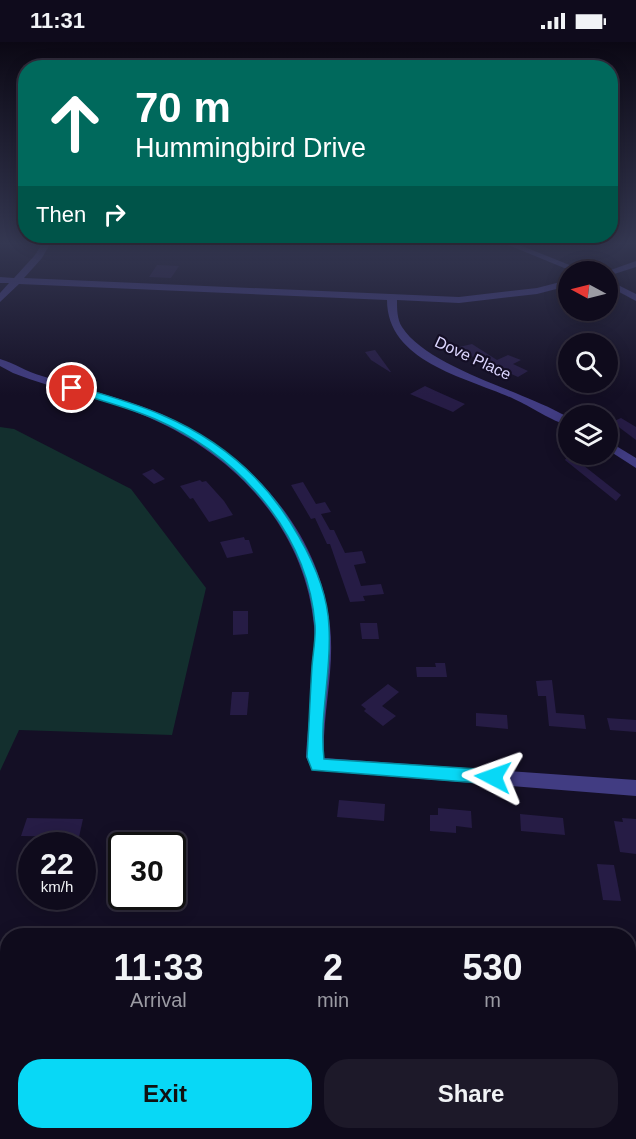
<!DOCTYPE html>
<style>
body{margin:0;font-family:Arial,sans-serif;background:#1d1929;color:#f1f3f6;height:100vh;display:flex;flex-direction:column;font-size:22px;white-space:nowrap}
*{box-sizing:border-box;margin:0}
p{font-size:20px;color:#9b9ba3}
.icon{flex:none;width:33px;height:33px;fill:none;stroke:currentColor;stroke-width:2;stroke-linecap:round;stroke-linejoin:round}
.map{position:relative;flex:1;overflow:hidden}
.side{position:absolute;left:0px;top:886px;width:636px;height:212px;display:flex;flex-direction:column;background:#0f0b1c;border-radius:24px 24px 0 0;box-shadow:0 3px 15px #0003,0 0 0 2px #2f2b3b}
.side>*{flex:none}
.guide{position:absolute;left:18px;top:18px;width:600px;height:183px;border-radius:24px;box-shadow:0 3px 15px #0003,0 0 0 2px #2f2b3b;background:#00695c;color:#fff;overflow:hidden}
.needle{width:39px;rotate:277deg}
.controls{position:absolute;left:558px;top:219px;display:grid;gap:12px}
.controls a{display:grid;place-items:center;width:60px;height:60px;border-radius:50%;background:#0f0b1c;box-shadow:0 3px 15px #0003,0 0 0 2px #2f2b3b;font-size:30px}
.speed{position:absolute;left:18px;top:790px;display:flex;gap:12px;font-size:30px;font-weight:700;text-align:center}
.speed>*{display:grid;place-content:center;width:78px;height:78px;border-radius:50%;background:#0f0b1c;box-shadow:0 3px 15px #0003,0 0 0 2px #2f2b3b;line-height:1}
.speed small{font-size:15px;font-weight:400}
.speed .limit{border:3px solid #111;border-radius:9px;background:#fff;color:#111}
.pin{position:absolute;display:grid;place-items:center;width:51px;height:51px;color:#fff;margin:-26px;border:3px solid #fff;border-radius:50%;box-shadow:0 2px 6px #0007}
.me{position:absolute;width:66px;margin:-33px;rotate:274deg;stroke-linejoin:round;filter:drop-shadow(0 0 4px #0008)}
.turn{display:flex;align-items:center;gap:21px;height:126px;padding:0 18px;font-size:27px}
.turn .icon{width:78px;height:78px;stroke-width:2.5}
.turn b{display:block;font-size:42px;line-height:51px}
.then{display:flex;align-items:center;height:57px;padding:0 18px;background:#0003;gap:12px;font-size:22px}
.eta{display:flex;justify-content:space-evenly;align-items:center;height:102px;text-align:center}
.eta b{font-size:36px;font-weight:700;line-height:42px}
.primary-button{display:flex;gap:12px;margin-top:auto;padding:12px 18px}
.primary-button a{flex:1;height:69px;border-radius:24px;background:#08d8f6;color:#111;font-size:24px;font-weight:700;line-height:69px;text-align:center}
.primary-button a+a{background:#1d1929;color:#f1f3f6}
.status{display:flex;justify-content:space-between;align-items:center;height:42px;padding:0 30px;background:#0f0b1c;direction:ltr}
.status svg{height:16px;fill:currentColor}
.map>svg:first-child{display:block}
.green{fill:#132f2e}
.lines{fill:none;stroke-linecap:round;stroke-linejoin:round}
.stream{stroke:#102449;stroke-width:6}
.building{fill:#261c45}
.minor{fill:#413c82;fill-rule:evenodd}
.route{fill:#08d8f6;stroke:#058ca0;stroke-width:1.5}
.labels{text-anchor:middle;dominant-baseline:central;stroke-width:4.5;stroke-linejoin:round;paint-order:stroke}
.far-street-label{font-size:16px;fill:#dbd5fe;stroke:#140f25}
</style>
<div class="status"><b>11:31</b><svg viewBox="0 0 49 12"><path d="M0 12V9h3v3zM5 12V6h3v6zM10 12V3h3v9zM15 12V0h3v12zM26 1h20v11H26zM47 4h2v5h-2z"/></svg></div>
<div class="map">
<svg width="636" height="1097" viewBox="0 0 636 1097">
<rect width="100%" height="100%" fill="#140f25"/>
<polygon class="green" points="0,385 14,387 131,447 206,546 172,693 19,688 0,729"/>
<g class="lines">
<g class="stream">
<polyline points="0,1085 5,1086"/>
<polyline points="57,1090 98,1097"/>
</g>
</g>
<g class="building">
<polygon points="157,223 179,224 171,236 149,235"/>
<polygon points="472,302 497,318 508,313 521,318 513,322 528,329 518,335 473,315 459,305"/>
<polygon points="375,308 391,330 390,330 371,318 365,310"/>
<polygon points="425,344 438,350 465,362 453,370 410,352"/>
<polygon points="621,376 636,385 636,398 612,380"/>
<polygon points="569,412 621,453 616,459 565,418"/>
<polygon points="153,427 165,437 154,442 142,432"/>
<polygon points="200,438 202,440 206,439 224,459 233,473 209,480 193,456 190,457 180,444"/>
<polygon points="303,440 316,462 325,460 331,470 321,472 330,488 334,488 345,511 362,509 366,521 354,523 361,544 381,542 384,552 363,554 365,559 350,560 330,502 327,502 315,476 311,477 291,443"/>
<polygon points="244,495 245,498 249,498 253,511 227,516 220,500"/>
<polygon points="233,569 248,569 248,592 233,593"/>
<polygon points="360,581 377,581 379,597 362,597"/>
<polygon points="435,621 445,621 447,635 417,635 416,625 436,625"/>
<polygon points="552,638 556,671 584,673 586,687 549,684 546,654 538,654 536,639"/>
<polygon points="388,642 399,650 382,664 396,674 383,684 364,669 366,667 361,663"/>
<polygon points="232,650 249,650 247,673 230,673"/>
<polygon points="476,671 507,673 508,687 476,684"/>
<polygon points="607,676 636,678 636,690 610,688"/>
<polygon points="339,758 385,762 384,779 337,775"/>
<polygon points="438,766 471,769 472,786 456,784 456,791 430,789 430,773 438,773"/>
<polygon points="520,772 563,776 565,793 521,789"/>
<polygon points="27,776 83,777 79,795 21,794"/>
<polygon points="622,776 636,777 636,812 620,810 614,779 623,780"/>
<polygon points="597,822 614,823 621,859 603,858"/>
</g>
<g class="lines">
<g class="minor">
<path d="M43,200H51L42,216L24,236L459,255L537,246L568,238V244L537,252L459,261L397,258C397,267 397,277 402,285C427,324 515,347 558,370L568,375V383C553,380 530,364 514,357C469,336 387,321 387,258L19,242L0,260V251L9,241H0V235L14,236L35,213Z"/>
<polygon points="501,200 512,200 587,230 574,230"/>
<polygon points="636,219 636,225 611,233 608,234 608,230 605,230"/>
<polygon points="608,238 636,252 636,259 608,244"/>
<path d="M0,317C14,321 27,330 42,334C90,349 139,359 184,383C260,423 321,497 330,584C335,628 322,672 324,716L636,738V754L312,728L306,715C308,672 318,627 314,584C305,484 232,410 143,373C101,355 56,348 13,331L0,324Z"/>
<polygon points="608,399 636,416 636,426 608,408"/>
<polygon points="0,1029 8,1030 8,1054 0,1053"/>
<polygon points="8,1090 34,1090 32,1097 6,1097"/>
<polygon points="477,1090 564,1090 567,1097 480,1097"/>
</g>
</g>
<linearGradient id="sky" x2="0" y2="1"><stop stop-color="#0b0814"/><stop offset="0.57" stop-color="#343751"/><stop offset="1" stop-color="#343751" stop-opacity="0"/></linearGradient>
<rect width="636" height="353" fill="url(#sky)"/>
<path class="route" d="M69,344H76C104,353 135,361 162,373C221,398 268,439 299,495C314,521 328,554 329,585C332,628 319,674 324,717L493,728L499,730L502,735L499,740L493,742L312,728L307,715C309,685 310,655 312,624C313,611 316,596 315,583C308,490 238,413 155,377C128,365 97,358 69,348Z"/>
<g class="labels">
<g class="far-street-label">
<text transform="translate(473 316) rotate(25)">Dove Place</text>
</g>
</g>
</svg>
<div class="controls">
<a><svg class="needle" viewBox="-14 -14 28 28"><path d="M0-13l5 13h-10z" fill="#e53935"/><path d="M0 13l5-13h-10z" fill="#9b9ba3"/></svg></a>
<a><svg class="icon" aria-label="search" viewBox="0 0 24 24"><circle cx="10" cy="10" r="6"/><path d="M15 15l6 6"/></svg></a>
<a><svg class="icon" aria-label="layers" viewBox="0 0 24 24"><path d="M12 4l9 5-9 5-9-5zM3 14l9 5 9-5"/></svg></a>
</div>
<div class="speed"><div>22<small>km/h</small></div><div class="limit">30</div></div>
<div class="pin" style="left:72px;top:346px;background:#d93025"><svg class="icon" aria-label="arrive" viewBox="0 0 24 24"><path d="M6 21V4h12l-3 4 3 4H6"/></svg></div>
<svg class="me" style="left:493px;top:735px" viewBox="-20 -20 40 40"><path d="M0-17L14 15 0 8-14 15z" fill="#08d8f6" stroke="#fff" stroke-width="4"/></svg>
<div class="guide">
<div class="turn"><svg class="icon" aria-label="ahead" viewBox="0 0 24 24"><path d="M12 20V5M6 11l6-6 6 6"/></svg><div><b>70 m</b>Hummingbird Drive</div></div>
<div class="then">Then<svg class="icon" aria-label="right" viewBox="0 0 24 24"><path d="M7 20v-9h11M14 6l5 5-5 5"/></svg></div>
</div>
<section class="side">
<div class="eta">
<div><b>11:33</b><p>Arrival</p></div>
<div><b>2</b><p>min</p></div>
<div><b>530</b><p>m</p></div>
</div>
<div class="primary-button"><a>Exit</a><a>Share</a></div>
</section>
</div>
